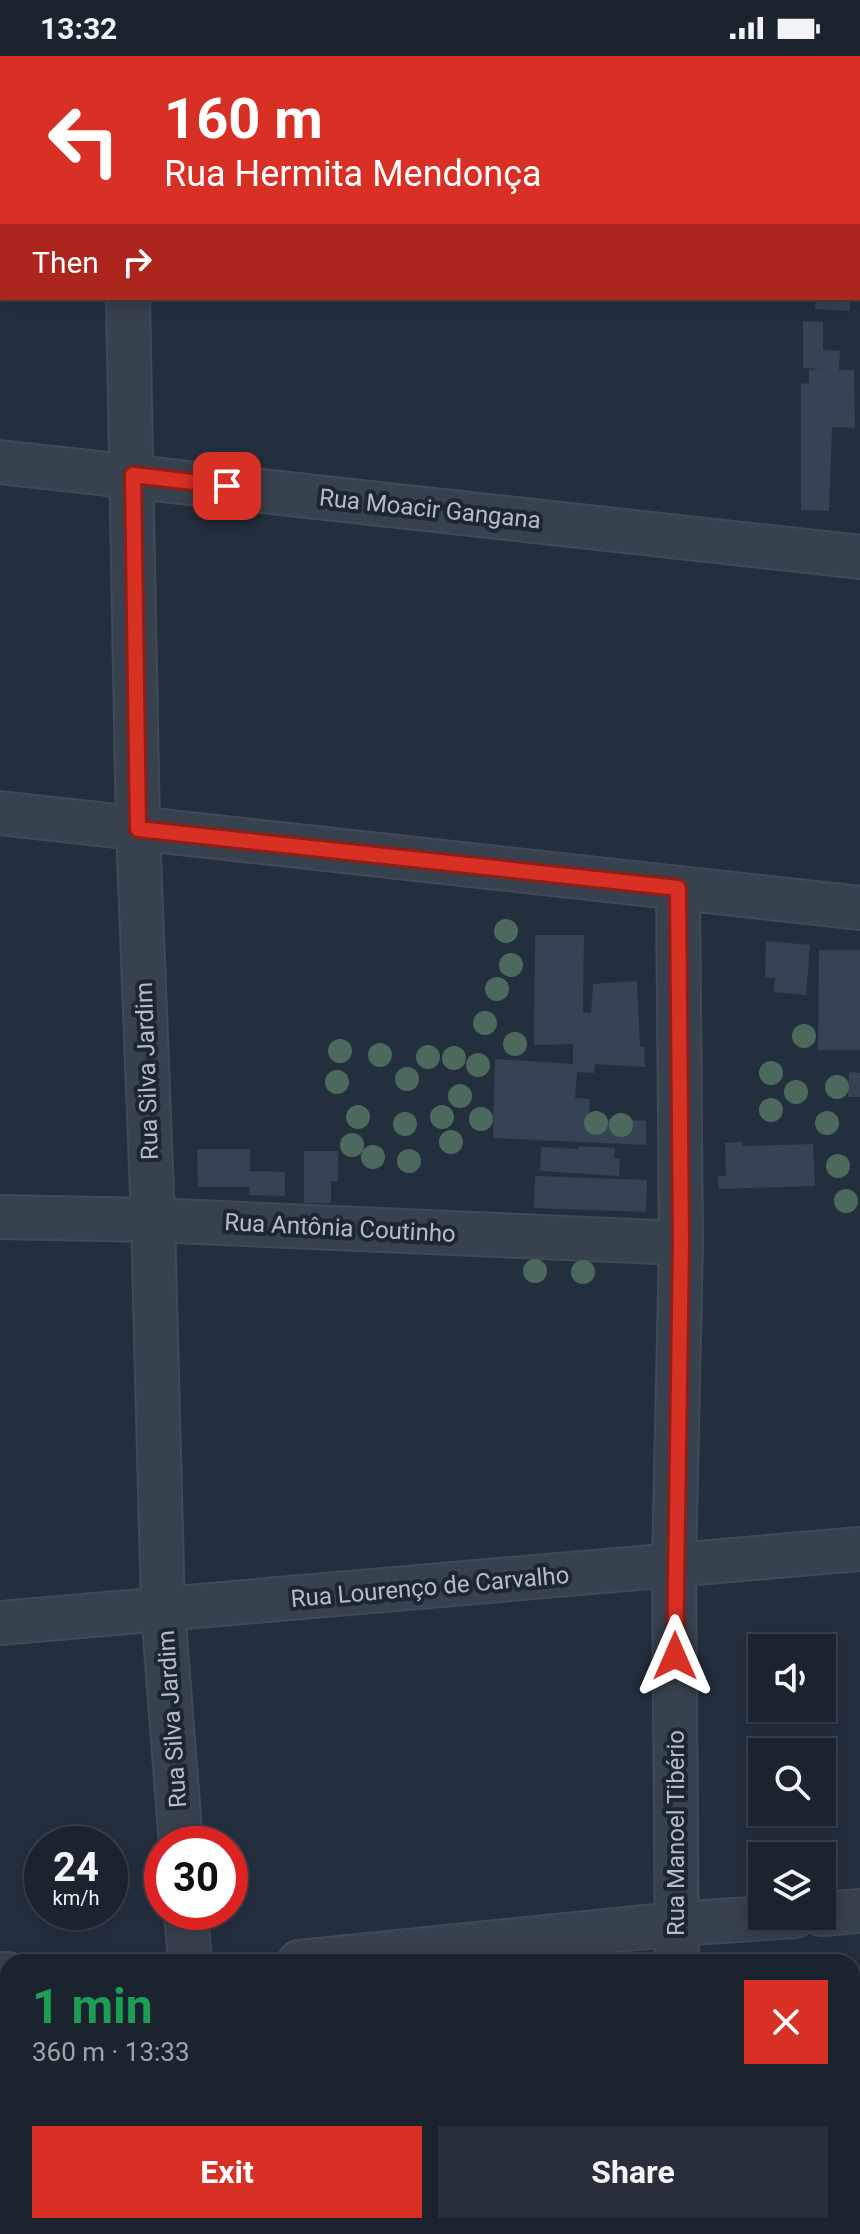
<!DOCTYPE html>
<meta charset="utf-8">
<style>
body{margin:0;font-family:Roboto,sans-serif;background:#282f3a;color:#f1f3f6;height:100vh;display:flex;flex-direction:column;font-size:30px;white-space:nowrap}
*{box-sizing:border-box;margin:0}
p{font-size:26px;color:#a0a4aa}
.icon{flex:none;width:44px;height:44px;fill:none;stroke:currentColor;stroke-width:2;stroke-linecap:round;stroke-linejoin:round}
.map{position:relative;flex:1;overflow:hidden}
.drawer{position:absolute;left:0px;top:1898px;width:860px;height:280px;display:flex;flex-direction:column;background:#1b232e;border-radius:24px 24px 0 0;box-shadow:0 4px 20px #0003,0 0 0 2px #39404a}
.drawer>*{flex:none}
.banner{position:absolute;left:0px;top:0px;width:860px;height:244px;box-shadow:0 4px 20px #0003,0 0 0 2px #39404a;background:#d93025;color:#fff;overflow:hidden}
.buttons{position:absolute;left:748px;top:1578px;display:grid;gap:16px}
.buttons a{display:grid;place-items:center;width:88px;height:88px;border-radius:0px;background:#1b232e;box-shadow:0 4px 20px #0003,0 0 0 2px #39404a;font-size:40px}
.speed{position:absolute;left:24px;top:1770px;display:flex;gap:16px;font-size:40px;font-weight:700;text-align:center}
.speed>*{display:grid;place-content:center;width:104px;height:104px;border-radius:50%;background:#1b232e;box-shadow:0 4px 20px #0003,0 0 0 2px #39404a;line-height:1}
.speed small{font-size:20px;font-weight:400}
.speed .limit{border:12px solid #d22;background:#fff;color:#111}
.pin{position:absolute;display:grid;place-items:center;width:68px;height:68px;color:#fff;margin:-34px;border-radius:16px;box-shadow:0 4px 12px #0006}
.me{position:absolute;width:88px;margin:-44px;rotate:0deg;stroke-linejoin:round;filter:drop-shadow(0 0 6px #0008)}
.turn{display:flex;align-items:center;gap:28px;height:168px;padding:0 32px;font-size:36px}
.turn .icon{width:104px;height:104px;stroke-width:2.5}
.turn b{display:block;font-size:56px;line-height:68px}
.then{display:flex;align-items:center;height:76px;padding:0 32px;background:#0003;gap:16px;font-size:30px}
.round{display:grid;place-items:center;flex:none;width:84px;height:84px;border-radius:0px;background:#282f3a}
.summary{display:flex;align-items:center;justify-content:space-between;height:136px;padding:0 32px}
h1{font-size:48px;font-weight:700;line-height:60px;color:#1e9e55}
.button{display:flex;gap:16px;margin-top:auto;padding:16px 32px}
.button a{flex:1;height:92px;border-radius:0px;background:#d93025;color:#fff;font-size:32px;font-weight:700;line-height:92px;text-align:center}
.button a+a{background:#282f3a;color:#f1f3f6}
.status{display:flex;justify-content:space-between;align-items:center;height:56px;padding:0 40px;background:#1b232e;direction:ltr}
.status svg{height:22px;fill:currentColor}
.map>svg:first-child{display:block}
.building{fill:#364354}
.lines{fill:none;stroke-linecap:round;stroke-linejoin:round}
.minor-casing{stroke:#414a57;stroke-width:46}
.minor{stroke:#38414e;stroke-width:42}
.tree{fill:#4b6a5d}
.route-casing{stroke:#8d1f18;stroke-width:20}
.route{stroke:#d93025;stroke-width:14}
.labels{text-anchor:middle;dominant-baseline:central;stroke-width:8;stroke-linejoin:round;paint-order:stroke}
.street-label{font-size:24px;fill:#b4bcc9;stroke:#1d2633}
</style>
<div class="status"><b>13:32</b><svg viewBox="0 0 49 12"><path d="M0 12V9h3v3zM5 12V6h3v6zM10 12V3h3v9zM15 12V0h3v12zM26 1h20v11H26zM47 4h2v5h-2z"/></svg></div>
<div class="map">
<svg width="860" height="2178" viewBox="0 0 860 2178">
<rect width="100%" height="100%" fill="#242f3e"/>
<g class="building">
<polygon points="816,242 850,242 850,255 815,253"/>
<polygon points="803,265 823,266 823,294 840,295 839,314 854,314 855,372 832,371 829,455 801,454 801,328 809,327 809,314 821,313 803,312"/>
<polygon points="535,879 584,879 583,957 591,957 593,928 637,925 640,991 644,991 645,1011 595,1008 594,1017 577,1016 575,1042 590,1043 589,1062 646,1065 646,1089 493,1082 495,1003 573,1008 573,988 534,989"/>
<polygon points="766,885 810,889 806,939 774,936 775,922 765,921"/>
<polygon points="819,894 860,894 860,994 818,994"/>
<polygon points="849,1016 860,1017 860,1041 848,1041"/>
<polygon points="742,1086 742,1090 813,1088 815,1130 719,1133 718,1120 726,1120 725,1087"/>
<polygon points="579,1090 615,1092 614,1102 620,1103 619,1120 540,1115 541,1091 579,1093"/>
<polygon points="197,1093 250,1093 250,1115 285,1116 285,1140 249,1139 250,1131 198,1131"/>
<polygon points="304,1095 338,1095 338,1125 331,1125 331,1147 304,1147"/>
<polygon points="535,1120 647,1124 646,1156 534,1152"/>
</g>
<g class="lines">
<defs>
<g id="minor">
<polyline points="117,0 117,2"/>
<polyline points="0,46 2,46"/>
<polyline points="858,125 860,125"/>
<polyline points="128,242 138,773 153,1164 163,1554 181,1788"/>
<polyline points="0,406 860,501"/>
<polyline points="0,757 860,852"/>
<polyline points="0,1161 153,1164 681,1187"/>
<polyline points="0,1567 860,1493"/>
<polyline points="186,1856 190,1906"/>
<polyline points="822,1858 860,1855"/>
<polyline points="299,1906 676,1868 795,1860"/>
<polyline points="677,1906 674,1510 681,1187 678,832"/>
<polyline points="0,1918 8,1918"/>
<polyline points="682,2170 683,2178"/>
<polyline points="190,2178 190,2170"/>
</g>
</defs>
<use href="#minor" class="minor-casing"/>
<use href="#minor" class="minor"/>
</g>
<g class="tree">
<circle cx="506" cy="875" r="12"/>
<circle cx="511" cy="909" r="12"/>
<circle cx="497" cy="933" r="12"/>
<circle cx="485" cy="967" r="12"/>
<circle cx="804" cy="980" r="12"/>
<circle cx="515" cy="988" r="12"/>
<circle cx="340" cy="995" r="12"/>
<circle cx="380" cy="999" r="12"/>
<circle cx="428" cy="1001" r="12"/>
<circle cx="454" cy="1002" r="12"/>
<circle cx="478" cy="1009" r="12"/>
<circle cx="771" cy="1017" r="12"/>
<circle cx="407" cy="1023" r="12"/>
<circle cx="337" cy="1026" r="12"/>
<circle cx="837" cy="1031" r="12"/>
<circle cx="796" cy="1036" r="12"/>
<circle cx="460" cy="1040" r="12"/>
<circle cx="771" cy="1054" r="12"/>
<circle cx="358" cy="1061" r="12"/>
<circle cx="442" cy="1061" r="12"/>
<circle cx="481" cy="1063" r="12"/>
<circle cx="596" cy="1067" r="12"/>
<circle cx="827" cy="1067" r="12"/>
<circle cx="405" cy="1068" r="12"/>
<circle cx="621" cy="1069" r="12"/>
<circle cx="451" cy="1086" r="12"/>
<circle cx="352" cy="1089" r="12"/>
<circle cx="373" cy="1101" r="12"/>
<circle cx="409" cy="1105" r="12"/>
<circle cx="838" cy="1110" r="12"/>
<circle cx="846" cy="1145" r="12"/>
<circle cx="535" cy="1215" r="12"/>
<circle cx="583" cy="1216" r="12"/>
</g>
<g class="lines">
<defs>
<polyline id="route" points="227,430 133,419 138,773 678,832 681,1187 675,1600"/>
</defs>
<use href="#route" class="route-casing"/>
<use href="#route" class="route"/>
</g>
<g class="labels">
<g class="street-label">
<text transform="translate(430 453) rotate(6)">Rua Moacir Gangana</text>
<text transform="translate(147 1015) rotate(-92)">Rua Silva Jardim</text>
<text transform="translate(340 1172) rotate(3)">Rua Antônia Coutinho</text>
<text transform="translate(430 1531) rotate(-5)">Rua Lourenço de Carvalho</text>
<text transform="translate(172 1663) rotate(-94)">Rua Silva Jardim</text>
<text transform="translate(676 1777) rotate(-90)">Rua Manoel Tibério</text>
</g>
</g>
</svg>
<div class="buttons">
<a><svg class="icon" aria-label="sound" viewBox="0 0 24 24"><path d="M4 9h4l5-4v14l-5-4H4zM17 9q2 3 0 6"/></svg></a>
<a><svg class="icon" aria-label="search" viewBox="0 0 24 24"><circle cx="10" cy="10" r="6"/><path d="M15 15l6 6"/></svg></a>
<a><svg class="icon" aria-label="layers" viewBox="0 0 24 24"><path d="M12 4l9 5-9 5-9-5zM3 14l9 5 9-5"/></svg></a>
</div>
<div class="speed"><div>24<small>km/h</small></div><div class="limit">30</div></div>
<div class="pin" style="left:227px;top:430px;background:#d93025"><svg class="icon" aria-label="arrive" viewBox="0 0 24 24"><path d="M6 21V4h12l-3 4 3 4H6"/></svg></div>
<svg class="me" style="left:675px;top:1600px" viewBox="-20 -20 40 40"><path d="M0-17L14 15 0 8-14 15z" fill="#d93025" stroke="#fff" stroke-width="4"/></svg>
<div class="banner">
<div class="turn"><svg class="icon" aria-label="left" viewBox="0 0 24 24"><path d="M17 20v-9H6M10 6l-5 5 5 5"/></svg><div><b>160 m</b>Rua Hermita Mendonça</div></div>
<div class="then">Then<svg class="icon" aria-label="right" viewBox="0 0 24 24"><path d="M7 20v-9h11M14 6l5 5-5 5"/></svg></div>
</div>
<section class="drawer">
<div class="summary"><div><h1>1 min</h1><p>360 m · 13:33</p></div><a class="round" style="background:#d93025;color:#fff"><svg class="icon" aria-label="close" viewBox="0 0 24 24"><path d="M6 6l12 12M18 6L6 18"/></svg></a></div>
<div class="button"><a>Exit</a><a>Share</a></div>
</section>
</div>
